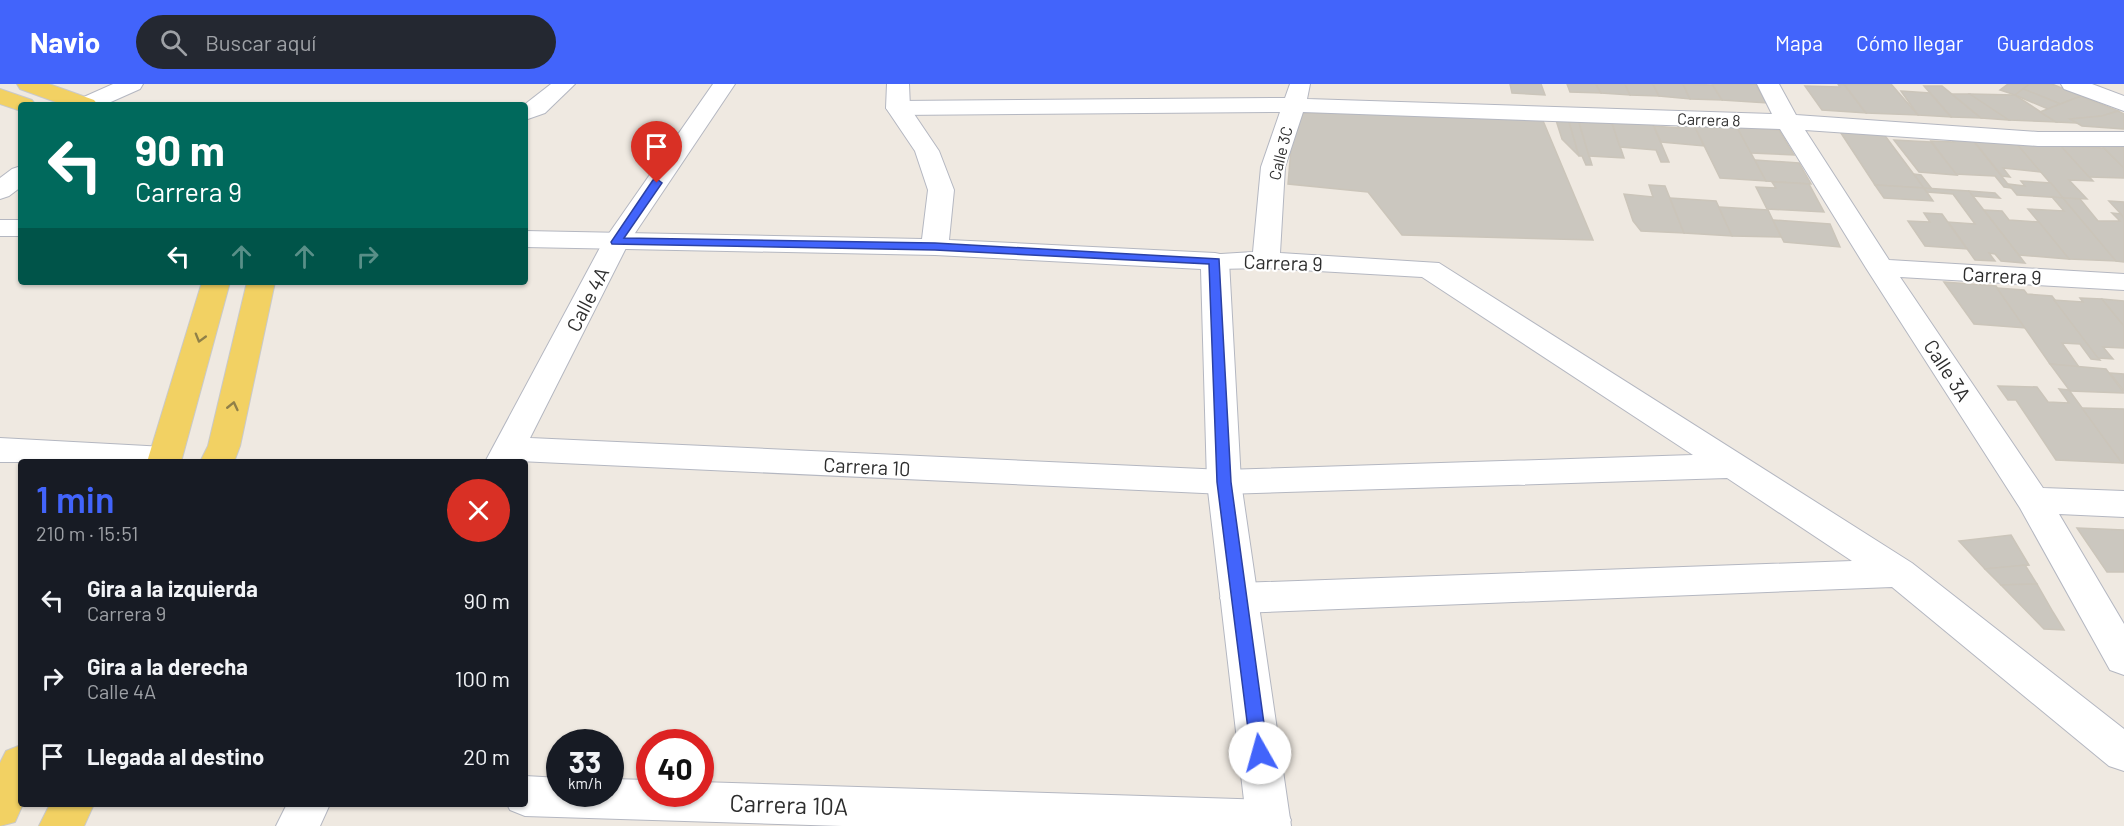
<!DOCTYPE html>
<html lang="es">
<meta charset="utf-8">
<style>
body{margin:0;font-family:Barlow,sans-serif;background:#242831;color:#f1f3f6;height:100vh;display:flex;flex-direction:column;font-size:22px;white-space:nowrap}
*{box-sizing:border-box;margin:0}
p{font-size:20px;color:#9ea1a6}
.icon{flex:none;width:33px;height:33px;fill:none;stroke:currentColor;stroke-width:2;stroke-linecap:round;stroke-linejoin:round}
.map{position:relative;flex:1;overflow:hidden}
.drawer{position:absolute;left:18px;top:375px;width:510px;height:348px;display:flex;flex-direction:column;background:#171b24;border-radius:6px;box-shadow:0 2px 4px #0004}
.drawer>*{flex:none}
.top-card{position:absolute;left:18px;top:18px;width:510px;height:183px;border-radius:6px;box-shadow:0 2px 4px #0004;background:#00695c;color:#fff;overflow:hidden}
.speed{position:absolute;left:546px;top:645px;display:flex;gap:12px;font-size:30px;font-weight:700;text-align:center}
.speed>*{display:grid;place-content:center;width:78px;height:78px;border-radius:50%;background:#171b24;box-shadow:0 2px 4px #0004;line-height:1}
.speed small{font-size:15px;font-weight:400}
.speed .limit{border:9px solid #d22;background:#fff;color:#111}
.pin{position:absolute;display:grid;place-items:center;width:51px;height:51px;color:#fff;margin:-62px -26px;border-radius:50% 50% 50% 0;rotate:-45deg;box-shadow:0 0 6px #0007}
.pin .icon{rotate:45deg}
.me{position:absolute;width:66px;margin:-33px;rotate:353deg;stroke-linejoin:round;filter:drop-shadow(0 0 4px #0008)}
.turn{display:flex;align-items:center;gap:21px;height:126px;padding:0 18px;font-size:27px}
.turn .icon{width:78px;height:78px;stroke-width:2.5}
.turn b{display:block;font-size:42px;line-height:51px}
.lanes{display:flex;align-items:center;height:57px;padding:0 18px;background:#0003;justify-content:center;gap:30px;direction:ltr}
.lanes .off{opacity:.35}
.round{display:grid;place-items:center;flex:none;width:63px;height:63px;border-radius:32px;background:#242831}
.headline{display:flex;align-items:center;justify-content:space-between;height:102px;padding:0 18px}
h1{font-size:36px;font-weight:600;line-height:45px;color:#4264fb}
ul{padding:0;list-style:none}
li{display:flex;align-items:center;gap:18px;height:78px;padding:0 18px}
li div{flex:1}
li b{display:block;font-size:22px}
li em{font-style:normal}
header{display:flex;align-items:center;gap:36px;box-sizing:border-box;height:84px;padding:0 30px;background:#4264fb;color:#fff}
header strong{font-size:28px}
nav{display:flex;gap:33px;margin-inline-start:auto;font-size:21px}
.search{width:420px;height:54px;background:#242831;display:flex;align-items:center;gap:15px;box-sizing:border-box;padding:0 21px;border-radius:33px;color:#9ea1a6;font-size:22px}
.map>svg:first-child{display:block}
.building{fill:#cbc7bf;stroke:#cbc5ba;stroke-width:1.5}
.lines{fill:none;stroke-linecap:round;stroke-linejoin:round}
.minor-casing{stroke:#b4b7c1;stroke-width:2}
.tertiary-casing{stroke:#b4b7c1;stroke-width:2}
.primary-casing{stroke:#c9c9c9;stroke-width:2}
.minor{fill:#fff;fill-rule:evenodd}
.tertiary{fill:#fff;fill-rule:evenodd}
.primary{fill:#f2d163;fill-rule:evenodd}
.oneway{stroke:#908048}
.route{fill:#4264fb;stroke:#2b41a3;stroke-width:1.5}
.labels{text-anchor:middle;dominant-baseline:central;stroke-width:4.5;stroke-linejoin:round;paint-order:stroke}
.far-street-label{font-size:16px;fill:#2e2e2e;stroke:#fff}
.street-label{font-size:20px;fill:#2e2e2e;stroke:#fff}
.near-street-label{font-size:24px;fill:#2e2e2e;stroke:#fff}
</style>
<header>
<strong>Navio</strong>
<div class="search"><svg class="icon" aria-label="search" viewBox="0 0 24 24"><circle cx="10" cy="10" r="6"/><path d="M15 15l6 6"/></svg>Buscar aquí</div>
<nav><a>Mapa</a><a>Cómo llegar</a><a>Guardados</a></nav>
</header>
<div class="map">
<svg width="2124" height="742" viewBox="0 0 2124 742">
<rect width="100%" height="100%" fill="#efe9e1"/>
<g class="building">
<polygon points="1510,0 1541,0 1545,11 1512,9"/>
<polygon points="1567,0 1596,0 1601,9 1570,8"/>
<polygon points="1596,0 1625,0 1630,11 1601,9"/>
<polygon points="1625,0 1653,0 1659,12 1630,11"/>
<polygon points="1653,0 1683,0 1690,15 1659,12"/>
<polygon points="1683,0 1713,1 1722,16 1690,15"/>
<polygon points="1712,0 1755,0 1767,19 1722,16"/>
<polygon points="1838,0 1844,0 1866,29 1822,26 1805,2 1840,3"/>
<polygon points="1844,0 1891,0 1918,31 1866,29"/>
<polygon points="2008,0 2030,0 2015,11 2000,6"/>
<polygon points="2030,0 2052,0 2081,12 2060,20 2023,5"/>
<polygon points="1924,2 1942,2 1981,34 1951,33"/>
<polygon points="2023,5 2046,14 2060,20 2048,25 2015,11"/>
<polygon points="1901,7 1930,9 1951,33 1918,31"/>
<polygon points="1952,10 1970,10 2009,36 1981,34"/>
<polygon points="1970,10 2015,11 2056,38 2009,36"/>
<polygon points="2081,12 2118,27 2102,32 2070,35 2077,39 2056,38 2040,28"/>
<polygon points="2118,27 2124,30 2124,45 2082,42 2070,35 2102,32"/>
<polygon points="1294,29 1541,32 1593,156 1402,151 1368,108 1288,100"/>
<polygon points="1555,33 1568,34 1579,72 1562,55"/>
<polygon points="1568,34 1578,35 1592,81 1586,81 1582,72 1579,72"/>
<polygon points="1578,35 1611,36 1624,74 1589,72"/>
<polygon points="1611,36 1652,38 1669,78 1661,78 1656,66 1620,63"/>
<polygon points="1677,40 1694,41 1704,62 1661,58 1654,42 1679,44"/>
<polygon points="1694,41 1737,43 1766,97 1720,94"/>
<polygon points="1737,43 1779,46 1794,71 1751,69"/>
<polygon points="1839,46 1883,49 1924,104 1875,101"/>
<polygon points="1949,53 1971,54 2011,104 2004,103 1995,92 1955,90 1931,57 1954,58"/>
<polygon points="1894,56 1931,58 1957,91 1919,88"/>
<polygon points="1974,57 2017,60 2041,88 2003,84 2010,93 2002,92"/>
<polygon points="2017,60 2061,62 2093,97 2069,96 2087,115 2063,114"/>
<polygon points="2061,62 2104,64 2124,84 2124,94 2089,93"/>
<polygon points="2102,62 2124,63 2124,84"/>
<polygon points="1755,76 1799,79 1811,100 1766,97"/>
<polygon points="1914,90 1921,91 1932,105 1924,104"/>
<polygon points="2021,97 2051,99 2063,114 2017,111 2008,100 2025,102"/>
<polygon points="1772,98 1809,100 1824,128 1767,125 1756,103 1776,104"/>
<polygon points="1649,101 1665,102 1684,149 1641,147 1633,137 1624,110 1653,113"/>
<polygon points="1875,101 1924,104 1933,117 1884,114"/>
<polygon points="1924,104 1969,107 2025,179 2001,177 1995,170 1989,169 1995,177 1975,176 1948,138 1975,140 1953,110 1927,108"/>
<polygon points="1969,107 1995,109 2000,114 1973,112"/>
<polygon points="2052,113 2063,114 2116,177 2069,175 2028,125 2064,127"/>
<polygon points="1670,114 1716,117 1732,152 1684,149"/>
<polygon points="2063,114 2080,115 2098,137 2120,137 2112,129 2121,130 2124,134 2124,178 2116,177"/>
<polygon points="2109,117 2124,118 2124,134 2121,130"/>
<polygon points="1719,123 1768,126 1781,153 1732,152"/>
<polygon points="1984,126 2002,127 2009,136 2039,138 2069,175 2019,171"/>
<polygon points="1924,129 1942,130 1967,165 1925,162 1908,137 1930,138"/>
<polygon points="1773,136 1830,140 1840,163 1784,158"/>
<polygon points="1944,198 1996,202 2025,244 1974,240"/>
<polygon points="1997,204 2024,206 2027,210 2052,212 2100,276 2091,275 2080,260 2062,259 2079,283 2050,280"/>
<polygon points="2080,214 2102,215 2124,242 2124,264 2103,263 2113,275 2098,274 2054,216 2083,218"/>
<polygon points="2102,215 2124,217 2124,242"/>
<polygon points="2050,280 2106,285 2124,309 2070,307"/>
<polygon points="2110,289 2124,290 2124,307"/>
<polygon points="1998,302 2037,303 2048,318 2069,319 2059,305 2069,306 2122,379 2056,376 2016,316 2008,316"/>
<polygon points="2082,324 2124,325 2124,379 2122,379"/>
<polygon points="2077,444 2124,446 2124,488 2107,488"/>
<polygon points="2011,451 2029,481 1985,485 1959,457"/>
<polygon points="2025,481 2037,500 2001,501 1985,485"/>
<polygon points="2037,500 2053,528 2064,546 2044,545 2001,501"/>
</g>
<g class="lines">
<defs>
<g id="minor">
<polygon points="113,0 143,0 140,5 104,21 73,21 77,16"/>
<polygon points="551,0 575,0 545,29 525,36 524,21"/>
<polygon points="713,0 735,0 629,158 530,354 1224,386 1693,371 1422,193 1266,184 1215,185 1205,183 1201,177 1205,171 1253,168 1261,83 1280,28 898,31 890,29 886,24 890,19 898,17 1285,14 1290,0 1310,0 1307,15 1772,30 1757,0 1779,0 1796,31 2038,48 2124,48 2124,62 2038,62 1805,46 1889,176 2124,190 2124,206 1900,193 2043,404 2124,407 2124,433 2059,430 2124,540 2124,591 2110,586 2020,424 1866,184 1780,45 1303,28 1285,83 1280,169 1439,179 1912,479 2124,645 2124,687 2109,682 1892,503 1239,529 1226,524 1220,514 1226,504 1239,499 1852,477 1727,394 1224,410 519,377 485,378 603,158"/>
<polygon points="2061,0 2092,0 2124,12 2124,27 2064,5"/>
<polygon points="21,82 21,103 9,112 0,115 0,94 12,85"/>
<rect x="0" y="136" width="21" height="16"/>
<polygon points="0,354 165,363 177,367 182,375 180,378 0,378"/>
<polygon points="525,692 560,694 560,710 610,710 610,695 650,696 650,710 700,710 700,698 1269,716 1284,722 1291,736 1288,742 842,742 525,732 510,726 507,720 525,720"/>
<polygon points="287,720 330,720 320,742 276,742"/>
</g>
<polygon id="tertiary" points="887,0 909,0 910,24 939,67 954,106 949,156 1215,169 1225,171 1229,177 1241,398 1291,742 1247,742 1207,398 1201,185 935,171 525,163 525,147 922,155 928,106 915,67 886,24"/>
<g id="primary">
<polygon points="17,0 49,0 94,16 98,21 64,21 20,5"/>
<polygon points="0,5 32,16 36,21 21,21 21,27 0,20"/>
<polygon points="202,198 230,198 181,378 147,378"/>
<polygon points="247,198 275,198 240,362 234,378 200,378 208,362"/>
<polygon points="21,661 21,720 23,720 15,738 0,742 0,679 6,667"/>
<polygon points="50,720 94,720 84,742 39,742"/>
</g>
</defs>
<use href="#minor" class="minor-casing"/>
<use href="#tertiary" class="tertiary-casing"/>
<use href="#primary" class="primary-casing"/>
<use href="#minor" class="minor"/>
<use href="#tertiary" class="tertiary"/>
<use href="#primary" class="primary"/>
</g>
<defs><path id="oneway-chevron" d="M-2-3.5L2.5 0L-2 3.5" fill="none" stroke-width="1.6" stroke-linecap="round" stroke-linejoin="round" transform="scale(1.5)"/></defs>
<g class="oneway">
<use href="#oneway-chevron" transform="translate(200 254) rotate(106)"/>
<use href="#oneway-chevron" transform="translate(233 322) rotate(-77)"/>
</g>
<polygon class="route" points="657,95 662,99 624,154 935,159 1219,175 1231,398 1268,669 1266,674 1260,677 1254,674 1251,669 1217,398 1209,180 935,166 612,160 611,158 653,96"/>
<g class="labels">
<g class="far-street-label">
<text transform="translate(1709 35) rotate(2)">Carrera 8</text>
<text transform="translate(1280 69) rotate(-76)">Calle 3C</text>
</g>
<g class="street-label">
<text transform="translate(1283 178) rotate(2)">Carrera 9</text>
<text transform="translate(2002 191) rotate(3)">Carrera 9</text>
<text transform="translate(587 215) rotate(-63)">Calle 4A</text>
<text transform="translate(1948 286) rotate(57)">Calle 3A</text>
<text transform="translate(867 382) rotate(3)">Carrera 10</text>
</g>
<g class="near-street-label">
<text transform="translate(789 720) rotate(2)">Carrera 10A</text>
</g>
</g>
</svg>
<div class="speed"><div>33<small>km/h</small></div><div class="limit">40</div></div>
<div class="pin" style="left:657px;top:99px;background:#d93025"><svg class="icon" aria-label="arrive" viewBox="0 0 24 24"><path d="M6 21V4h12l-3 4 3 4H6"/></svg></div>
<svg class="me" style="left:1260px;top:669px" viewBox="-20 -20 40 40"><circle r="19" fill="#fff"/><path d="M0-13L10 11 0 6-10 11z" fill="#4264fb"/></svg>
<div class="top-card">
<div class="turn"><svg class="icon" aria-label="left" viewBox="0 0 24 24"><path d="M17 20v-9H6M10 6l-5 5 5 5"/></svg><div><b>90 m</b>Carrera 9</div></div>
<div class="lanes"><svg class="icon" aria-label="left" viewBox="0 0 24 24"><path d="M17 20v-9H6M10 6l-5 5 5 5"/></svg><svg class="icon off" aria-label="ahead" viewBox="0 0 24 24"><path d="M12 20V5M6 11l6-6 6 6"/></svg><svg class="icon off" aria-label="ahead" viewBox="0 0 24 24"><path d="M12 20V5M6 11l6-6 6 6"/></svg><svg class="icon off" aria-label="right" viewBox="0 0 24 24"><path d="M7 20v-9h11M14 6l5 5-5 5"/></svg></div>
</div>
<section class="drawer">
<div class="headline"><div><h1>1 min</h1><p>210 m · 15:51</p></div><a class="round" style="background:#d93025;color:#fff"><svg class="icon" aria-label="close" viewBox="0 0 24 24"><path d="M6 6l12 12M18 6L6 18"/></svg></a></div>
<ul>
<li><svg class="icon" aria-label="left" viewBox="0 0 24 24"><path d="M17 20v-9H6M10 6l-5 5 5 5"/></svg><div><b>Gira a la izquierda</b><p>Carrera 9</p></div><em>90 m</em></li>
<li><svg class="icon" aria-label="right" viewBox="0 0 24 24"><path d="M7 20v-9h11M14 6l5 5-5 5"/></svg><div><b>Gira a la derecha</b><p>Calle 4A</p></div><em>100 m</em></li>
<li><svg class="icon" aria-label="arrive" viewBox="0 0 24 24"><path d="M6 21V4h12l-3 4 3 4H6"/></svg><div><b>Llegada al destino</b></div><em>20 m</em></li>
</ul>
</section>
</div>
